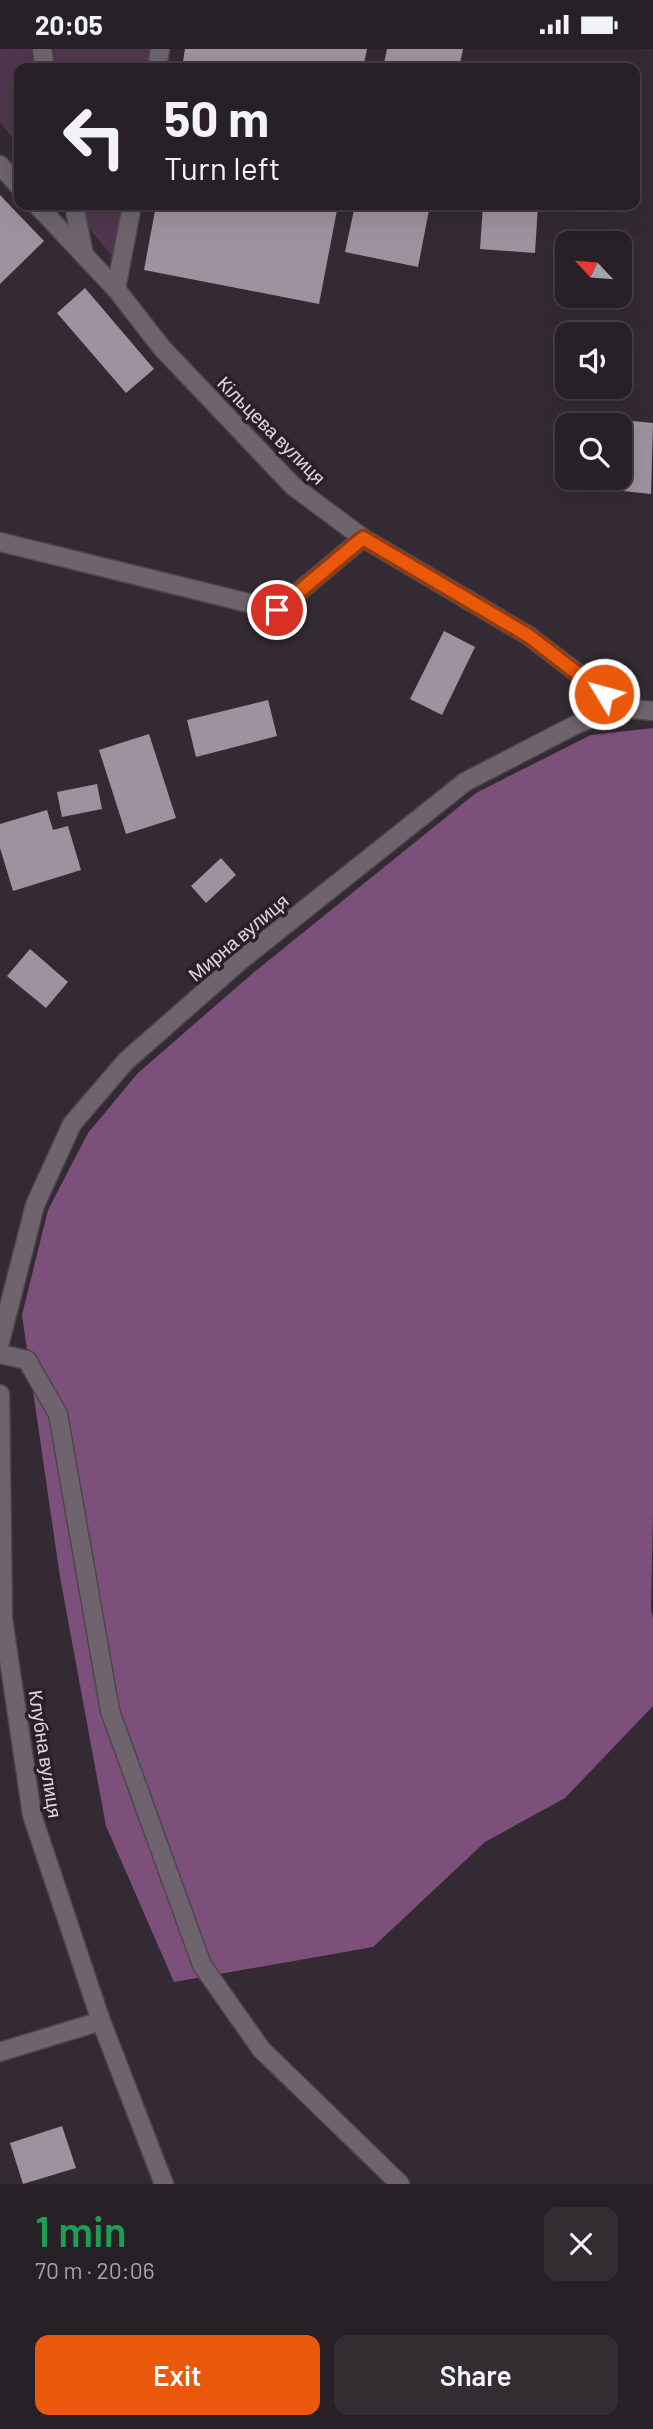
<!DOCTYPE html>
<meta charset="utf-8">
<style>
body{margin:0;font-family:Barlow,sans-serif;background:#332d32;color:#f1f3f6;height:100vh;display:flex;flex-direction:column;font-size:26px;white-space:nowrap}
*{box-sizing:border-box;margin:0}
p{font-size:23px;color:#a4a3a7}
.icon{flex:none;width:38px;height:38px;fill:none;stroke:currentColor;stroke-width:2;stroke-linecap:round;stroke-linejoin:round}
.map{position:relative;height:2135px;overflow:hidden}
.details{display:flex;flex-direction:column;background:#272026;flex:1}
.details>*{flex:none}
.hud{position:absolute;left:14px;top:14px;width:626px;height:147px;border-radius:14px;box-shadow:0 7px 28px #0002,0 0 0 2px #433e43;background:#272026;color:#f1f3f6;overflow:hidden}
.needle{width:46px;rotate:296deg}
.fabs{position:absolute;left:555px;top:182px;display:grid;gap:14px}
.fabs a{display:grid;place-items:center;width:77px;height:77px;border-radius:14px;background:#272026;box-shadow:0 7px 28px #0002,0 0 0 2px #433e43;font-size:35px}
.pin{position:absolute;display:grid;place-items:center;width:60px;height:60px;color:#fff;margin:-30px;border:4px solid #fff;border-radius:50%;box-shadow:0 2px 7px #0007}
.me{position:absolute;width:77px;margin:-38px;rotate:307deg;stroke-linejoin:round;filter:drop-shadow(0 0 5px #0008)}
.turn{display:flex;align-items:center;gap:24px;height:147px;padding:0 35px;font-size:32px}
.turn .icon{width:91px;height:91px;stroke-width:2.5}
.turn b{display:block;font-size:49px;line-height:60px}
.round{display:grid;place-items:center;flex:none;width:74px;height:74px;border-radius:14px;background:#332d32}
.summary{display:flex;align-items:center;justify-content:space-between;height:119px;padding:0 35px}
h1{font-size:42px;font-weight:600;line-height:52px;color:#1e9e55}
.action{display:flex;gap:14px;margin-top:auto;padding:14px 35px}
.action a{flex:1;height:80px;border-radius:14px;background:#ea580c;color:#fff;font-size:28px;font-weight:600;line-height:80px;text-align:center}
.action a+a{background:#332d32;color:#f1f3f6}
.status{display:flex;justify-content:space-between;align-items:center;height:49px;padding:0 35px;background:#272026;direction:ltr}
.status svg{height:19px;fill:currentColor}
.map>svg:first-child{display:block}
.green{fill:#4f364e}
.forest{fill:#7c507b}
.building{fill:#9e929e}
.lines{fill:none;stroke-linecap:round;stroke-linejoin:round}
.minor-casing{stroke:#4e464e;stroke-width:21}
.minor{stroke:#6f646e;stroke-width:18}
.route-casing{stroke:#983908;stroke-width:18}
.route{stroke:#ea580c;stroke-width:12}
.labels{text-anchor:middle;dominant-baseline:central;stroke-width:7;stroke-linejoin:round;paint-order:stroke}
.street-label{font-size:19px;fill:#e0dae0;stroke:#2a2029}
</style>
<div class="status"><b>20:05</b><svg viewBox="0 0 49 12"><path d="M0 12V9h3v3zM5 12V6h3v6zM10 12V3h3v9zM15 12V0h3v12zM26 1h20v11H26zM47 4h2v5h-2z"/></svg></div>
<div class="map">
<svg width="653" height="2135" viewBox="0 0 653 2135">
<rect width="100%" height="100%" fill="#342a33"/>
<g class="green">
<polygon points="0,0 169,0 165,19 19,19 19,96 0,74"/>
<polygon points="69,156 139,156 126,223"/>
</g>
<polygon class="forest" points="653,679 653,1463 651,1560 653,1570 653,1657 565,1749 485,1793 373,1898 174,1933 106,1777 60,1528 22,1266 48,1161 88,1084 138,1024 253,924 476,744 591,686"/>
<g class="building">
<polygon points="185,0 367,0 363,19 182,19"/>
<polygon points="387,0 463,0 459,19 383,19"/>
<polygon points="0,146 44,192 0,235"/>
<polygon points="156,156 338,156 319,255 144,221"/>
<polygon points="355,156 430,156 418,218 345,203"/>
<polygon points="483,156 538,156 535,204 480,200"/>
<polygon points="85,239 154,320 126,344 57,264"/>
<polygon points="583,367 653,374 651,445 575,437 576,429 620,429 620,376 582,376"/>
<polygon points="444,582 475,598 442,666 410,650"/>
<polygon points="268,651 277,687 196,708 187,671"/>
<polygon points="149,685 176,769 126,785 99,701"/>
<polygon points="97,735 102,760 62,768 57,743"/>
<polygon points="47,761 53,781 68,777 81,821 13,842 0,799 0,775"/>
<polygon points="221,809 236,826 206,854 191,837"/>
<polygon points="30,900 68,933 46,959 7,927"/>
<polygon points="62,2077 76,2119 23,2135 10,2094"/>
</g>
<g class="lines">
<defs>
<g id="minor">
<polyline points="42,0 45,19"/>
<polyline points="157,19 160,0"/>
<polyline points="0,116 19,137"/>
<polyline points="37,156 116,240 162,299 293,437 363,489 529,587 623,659"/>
<polyline points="74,156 84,206"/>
<polyline points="116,240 132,156"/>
<polyline points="0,493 277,561 363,489"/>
<polyline points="0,1293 35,1156 72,1075 126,1012 241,911 465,733 579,674 623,659 653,662"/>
<polyline points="0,1305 27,1311 58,1365 110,1662 202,1916 261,2000 400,2135"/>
<polyline points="0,1345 3,1570 32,1766 101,1972 164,2135"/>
<polyline points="0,2003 101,1972"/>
</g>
</defs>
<use href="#minor" class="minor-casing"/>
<use href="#minor" class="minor"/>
</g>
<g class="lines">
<defs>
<polyline id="route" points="277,561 363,489 529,587 604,645"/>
</defs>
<use href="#route" class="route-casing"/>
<use href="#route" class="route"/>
</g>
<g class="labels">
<g class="street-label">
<text transform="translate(272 381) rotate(45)">Кільцева вулиця</text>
<text transform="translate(238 888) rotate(-40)">Мирна вулиця</text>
<text transform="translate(46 1705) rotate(81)">Клубна вулиця</text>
</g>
</g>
</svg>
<div class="fabs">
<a><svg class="needle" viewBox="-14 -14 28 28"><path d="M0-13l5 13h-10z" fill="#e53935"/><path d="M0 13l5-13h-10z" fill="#a4a3a7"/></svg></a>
<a><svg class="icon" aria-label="sound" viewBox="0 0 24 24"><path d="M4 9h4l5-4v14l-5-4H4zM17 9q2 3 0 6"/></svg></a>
<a><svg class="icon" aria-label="search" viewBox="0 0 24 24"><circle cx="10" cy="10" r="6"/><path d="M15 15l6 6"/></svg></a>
</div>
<div class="pin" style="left:277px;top:561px;background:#d93025"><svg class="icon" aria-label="arrive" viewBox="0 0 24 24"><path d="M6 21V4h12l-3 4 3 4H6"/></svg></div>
<svg class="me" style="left:604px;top:645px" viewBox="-20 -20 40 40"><circle r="17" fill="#ea580c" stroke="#fff" stroke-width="3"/><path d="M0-11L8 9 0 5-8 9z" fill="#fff"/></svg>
<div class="hud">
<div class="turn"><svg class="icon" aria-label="left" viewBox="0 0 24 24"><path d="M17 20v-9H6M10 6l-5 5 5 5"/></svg><div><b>50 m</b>Turn left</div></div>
</div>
</div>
<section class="details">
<div class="summary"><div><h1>1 min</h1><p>70 m · 20:06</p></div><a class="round"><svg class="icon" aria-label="close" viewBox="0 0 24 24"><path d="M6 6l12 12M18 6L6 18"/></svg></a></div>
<div class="action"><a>Exit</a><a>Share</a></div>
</section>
